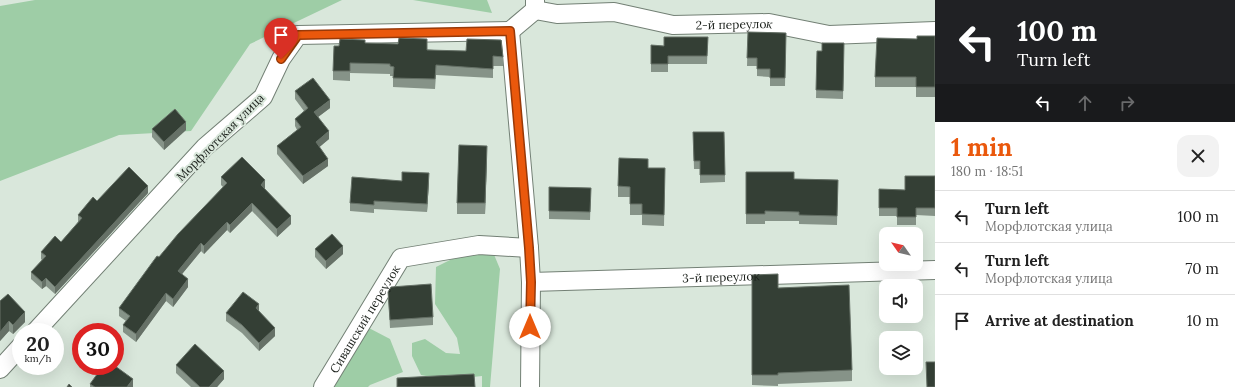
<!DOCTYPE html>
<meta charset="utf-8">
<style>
body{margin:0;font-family:Lora,serif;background:#f2f2f2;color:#222;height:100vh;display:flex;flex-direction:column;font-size:15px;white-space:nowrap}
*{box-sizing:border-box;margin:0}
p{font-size:13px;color:#767676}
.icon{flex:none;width:22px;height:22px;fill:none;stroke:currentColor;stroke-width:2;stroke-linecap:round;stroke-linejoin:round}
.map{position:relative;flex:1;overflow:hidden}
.sheet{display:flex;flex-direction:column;background:#fff;width:300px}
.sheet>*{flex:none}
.banner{background:#202124;color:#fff;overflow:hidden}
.needle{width:26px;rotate:304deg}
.buttons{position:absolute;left:879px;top:227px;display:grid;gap:8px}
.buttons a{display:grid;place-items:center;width:44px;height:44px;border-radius:8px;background:#fff;box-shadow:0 4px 16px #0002;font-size:20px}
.speed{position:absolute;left:12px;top:323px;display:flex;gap:8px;font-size:20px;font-weight:700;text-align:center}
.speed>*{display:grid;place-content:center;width:52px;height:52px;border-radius:50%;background:#fff;box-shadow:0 4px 16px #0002;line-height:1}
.speed small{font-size:10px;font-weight:400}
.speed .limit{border:6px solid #d22;background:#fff;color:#111}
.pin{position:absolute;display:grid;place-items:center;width:34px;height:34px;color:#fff;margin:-41px -17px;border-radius:50% 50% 50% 0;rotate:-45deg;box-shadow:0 0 4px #0007}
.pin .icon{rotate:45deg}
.me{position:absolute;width:44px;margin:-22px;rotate:0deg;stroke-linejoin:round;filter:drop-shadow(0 0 3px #0008)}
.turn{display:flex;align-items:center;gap:14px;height:84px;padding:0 16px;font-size:18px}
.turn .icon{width:52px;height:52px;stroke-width:2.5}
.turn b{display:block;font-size:28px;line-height:34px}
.lanes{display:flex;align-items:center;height:38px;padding:0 16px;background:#0003;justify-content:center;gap:20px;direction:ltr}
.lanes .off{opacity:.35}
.round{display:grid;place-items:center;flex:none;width:42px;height:42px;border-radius:12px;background:#f2f2f2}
.summary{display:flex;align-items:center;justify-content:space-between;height:68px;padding:0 16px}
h1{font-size:24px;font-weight:700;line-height:30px;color:#ea580c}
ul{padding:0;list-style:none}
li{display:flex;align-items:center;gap:12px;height:52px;padding:0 16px;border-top:1px solid #e0e0e0}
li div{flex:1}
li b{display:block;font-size:15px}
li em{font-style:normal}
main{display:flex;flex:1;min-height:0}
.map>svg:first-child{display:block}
.green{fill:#9ecda6}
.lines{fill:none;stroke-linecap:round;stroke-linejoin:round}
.minor-casing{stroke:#738075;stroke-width:20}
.minor{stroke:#fff;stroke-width:18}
.wall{fill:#869388}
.shaded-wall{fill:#667167}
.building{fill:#343f35;stroke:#667167}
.route-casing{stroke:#983908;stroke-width:10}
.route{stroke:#ea580c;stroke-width:7}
.labels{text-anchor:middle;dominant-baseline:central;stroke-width:4;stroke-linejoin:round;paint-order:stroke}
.street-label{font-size:12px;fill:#1c211c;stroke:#d9e7db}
</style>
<main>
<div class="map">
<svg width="935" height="387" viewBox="0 0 935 387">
<rect width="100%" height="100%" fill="#d9e7db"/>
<g class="green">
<polygon points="35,0 342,0 250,44 191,131 119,135 0,181 0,6"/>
<polygon points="413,0 487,0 492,13"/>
<polygon points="490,245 500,269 490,387 482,387 482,376 446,380 421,375 412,356 412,343 425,339 446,353 460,354 457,338 435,304 436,267 468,251"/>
<polygon points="367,327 390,339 403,372 370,385 368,387 331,387"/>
</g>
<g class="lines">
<defs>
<g id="minor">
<path id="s1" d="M535,10L557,14L614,12L673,25L769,23L829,35L935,31"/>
<polyline points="510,31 529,248 531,282 530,387"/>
<polyline points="510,31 535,10 535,0"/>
<path id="s2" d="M531,282L935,270"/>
<polyline points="35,332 205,147 263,97 281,59 298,35 510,31"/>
<polyline points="0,369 21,346"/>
<path id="s3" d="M323,387L401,258L479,245L529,248"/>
</g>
</defs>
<use href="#minor" class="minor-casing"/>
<use href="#minor" class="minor"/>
</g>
<g class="wall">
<polygon points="748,32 786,33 785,86 770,86 770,77 757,76 757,66 747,66"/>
<polygon points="935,36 935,97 916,97 916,87 875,87 875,77 917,39"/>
<polygon points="708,37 707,64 668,64 668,72 651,72 651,45 664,46"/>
<polygon points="365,43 503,57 503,66 493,66 493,78 436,75 435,89 393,87 393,76 390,76 390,74 350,73 350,81 333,80 333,71 339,46"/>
<polygon points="844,43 843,99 816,98 817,51 822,51"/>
<polygon points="295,91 330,108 318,117 329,139 319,147 328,166 303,184 277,154 277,146 297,130 295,126 295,119 304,111 295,99"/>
<polygon points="152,129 186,130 164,150 152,137"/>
<polygon points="693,132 724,132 725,182 700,183 700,169 694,169"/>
<polygon points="487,157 485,214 457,214 457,203"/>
<polygon points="648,168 665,168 664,226 642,225 642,215 630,215 630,197 618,197 618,186"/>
<polygon points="746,172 794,179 838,180 837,225 799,224 799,221 765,221 765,224 746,224"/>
<polygon points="935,176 935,216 916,215 916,225 897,225 897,216 879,216 879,189 905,190"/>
<polygon points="221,177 265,188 265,189 291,224 277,237 252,211 230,233 227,230 204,254 201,251 182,274 188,287 173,307 166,301 136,342 123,332 123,325 126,321 119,316 119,308 159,257 223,187 221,185"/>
<polygon points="402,181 429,181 427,212 374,209 374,213 350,211 350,203"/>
<polygon points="549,187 591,188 590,220 549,219"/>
<polygon points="148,193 55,294 46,286 42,289 31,279 31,272 42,260 41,259 41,252 61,242 78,222 78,215 97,201"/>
<polygon points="315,249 343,254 326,269 315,257"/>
<polygon points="752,275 778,288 852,370 852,381 778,384 778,386 752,385"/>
<polygon points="388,292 433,317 433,325 390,328"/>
<polygon points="0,301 25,322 13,334 9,331 0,341"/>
<polygon points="259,311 275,336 259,351 242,333 226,321 226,313"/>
<polygon points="176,365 224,379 217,387 191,387 176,373"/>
<polygon points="90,384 133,387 90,387"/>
</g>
<g class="shaded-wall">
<polygon points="330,100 330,108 314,120 314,112"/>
<polygon points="186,122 186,130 164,150 164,142"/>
<polygon points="329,131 329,139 316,150 316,142"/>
<polygon points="487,146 487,157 485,214 485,203"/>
<polygon points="328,159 328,166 303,184 303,176"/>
<polygon points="429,173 429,181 427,212 427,204"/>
<polygon points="265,180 265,188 261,192 261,185"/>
<polygon points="148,186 148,193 55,294 55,287"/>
<polygon points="252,203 252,211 230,233 230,225"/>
<polygon points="291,216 291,224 277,237 277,229"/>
<polygon points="227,222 227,230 204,254 204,246"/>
<polygon points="201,243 201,251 178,279 178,271"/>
<polygon points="343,246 343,254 326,269 326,261"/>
<polygon points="46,278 46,286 42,289 42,282"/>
<polygon points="188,279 188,287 173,307 173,299"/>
<polygon points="166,293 166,301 136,342 136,334"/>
<polygon points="259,304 259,312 256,308"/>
<polygon points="25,312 25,322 13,334 13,325"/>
<polygon points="9,321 9,331 0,341 0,332"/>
<polygon points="275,328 275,336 259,351 259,343"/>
<polygon points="224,371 224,379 217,387 209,387"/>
<polygon points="133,379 133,387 127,387"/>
</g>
<g class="building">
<polygon points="748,32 786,33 785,78 770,78 770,69 757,69 757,58 747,58"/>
<polygon points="917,36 935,36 935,87 916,87 916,77 875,77 877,38 917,39"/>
<polygon points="664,37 708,37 707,56 668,56 668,64 651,64 651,45 664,46"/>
<polygon points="399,38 427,39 427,50 466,51 467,39 501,40 503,57 493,56 493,69 436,65 435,79 393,78 394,67 390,66 390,64 350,63 350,71 333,71 334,46 339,46 340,39 365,40 365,43 398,44"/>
<polygon points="822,43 844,43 843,91 816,90 817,51 822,51"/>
<polygon points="313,78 330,100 314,112 329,131 316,142 328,159 303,176 277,146 301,127 295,119 308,108 295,91"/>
<polygon points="175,109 186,122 164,142 152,129"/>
<polygon points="693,132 724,132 725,175 700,175 700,161 694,161"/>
<polygon points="459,145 487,146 485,203 457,203"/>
<polygon points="242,157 265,180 261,185 291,216 277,229 252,203 230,225 227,222 204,246 201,243 178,271 188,279 173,299 166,293 136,334 123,325 130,316 119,308 157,256 159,257 178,234 227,183 221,177"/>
<polygon points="619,158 648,159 648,168 665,168 664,215 642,214 642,204 630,204 630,187 618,186"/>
<polygon points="129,167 148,186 55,287 46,278 42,282 31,272 46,256 41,252 55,236 61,242 82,218 78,215 93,197 97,201"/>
<polygon points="402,172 429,173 427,204 374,201 374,205 350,203 352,177 402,181"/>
<polygon points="746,172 794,172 794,179 838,180 837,216 799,215 799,212 765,211 765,214 746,214"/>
<polygon points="905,176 935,176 935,208 916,208 916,217 897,217 897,208 879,208 879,189 905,190"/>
<polygon points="549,187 591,188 590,212 549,211"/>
<polygon points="332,234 343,246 326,261 315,249"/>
<polygon points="778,274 778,288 849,285 852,370 778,373 778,375 752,375 752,275"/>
<polygon points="431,284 433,317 390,320 388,292 391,287"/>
<polygon points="243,292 259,304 256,308 275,328 259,343 242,325 226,313"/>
<polygon points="8,294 25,312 13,325 9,321 0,332 0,301"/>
<polygon points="195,344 224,371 209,387 200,387 176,365"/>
<polygon points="926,362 935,362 935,387 927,387"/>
<polygon points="103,366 115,366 133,379 127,387 95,387 90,384"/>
<polygon points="474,374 475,387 397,387 397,378"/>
<polygon points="69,384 72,387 67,387"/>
</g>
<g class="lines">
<defs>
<polyline id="route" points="281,59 298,35 510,31 529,248 531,282 530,327"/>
</defs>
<use href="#route" class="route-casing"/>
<use href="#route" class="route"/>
</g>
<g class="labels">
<g class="street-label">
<text stroke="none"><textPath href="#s1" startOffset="201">2-й переулок</textPath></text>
<text transform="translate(220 137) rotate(-45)">Морфлотская улица</text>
<text stroke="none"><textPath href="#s2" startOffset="190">3-й переулок</textPath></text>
<text stroke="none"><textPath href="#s3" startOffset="80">Сивашский переулок</textPath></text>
</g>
</g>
</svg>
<div class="buttons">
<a><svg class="needle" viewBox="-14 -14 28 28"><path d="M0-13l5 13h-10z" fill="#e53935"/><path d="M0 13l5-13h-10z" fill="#767676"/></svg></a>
<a><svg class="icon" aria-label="sound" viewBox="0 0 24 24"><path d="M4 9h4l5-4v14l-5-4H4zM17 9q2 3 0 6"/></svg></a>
<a><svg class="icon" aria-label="layers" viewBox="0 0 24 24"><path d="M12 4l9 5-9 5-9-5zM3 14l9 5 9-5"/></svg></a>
</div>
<div class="speed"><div>20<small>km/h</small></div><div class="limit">30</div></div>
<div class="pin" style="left:281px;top:59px;background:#d93025"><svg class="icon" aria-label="arrive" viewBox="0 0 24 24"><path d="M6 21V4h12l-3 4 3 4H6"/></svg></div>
<svg class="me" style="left:530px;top:327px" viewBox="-20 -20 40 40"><circle r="19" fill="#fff"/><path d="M0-13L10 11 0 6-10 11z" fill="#ea580c"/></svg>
</div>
<section class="sheet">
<div class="banner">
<div class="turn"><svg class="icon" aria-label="left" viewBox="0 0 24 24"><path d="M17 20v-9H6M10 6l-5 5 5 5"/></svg><div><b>100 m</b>Turn left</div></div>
<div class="lanes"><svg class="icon" aria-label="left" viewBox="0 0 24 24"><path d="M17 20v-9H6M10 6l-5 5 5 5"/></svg><svg class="icon off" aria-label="ahead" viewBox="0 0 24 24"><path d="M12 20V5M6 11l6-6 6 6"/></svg><svg class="icon off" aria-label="right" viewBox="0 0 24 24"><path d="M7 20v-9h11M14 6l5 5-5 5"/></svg></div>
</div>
<div class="summary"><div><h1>1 min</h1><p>180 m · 18:51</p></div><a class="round"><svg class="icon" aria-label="close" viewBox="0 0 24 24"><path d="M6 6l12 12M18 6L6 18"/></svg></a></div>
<ul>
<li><svg class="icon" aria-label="left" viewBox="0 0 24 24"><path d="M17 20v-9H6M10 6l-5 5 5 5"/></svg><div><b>Turn left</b><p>Морфлотская улица</p></div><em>100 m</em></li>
<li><svg class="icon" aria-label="left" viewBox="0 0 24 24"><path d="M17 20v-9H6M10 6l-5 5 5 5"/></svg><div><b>Turn left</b><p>Морфлотская улица</p></div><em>70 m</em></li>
<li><svg class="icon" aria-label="arrive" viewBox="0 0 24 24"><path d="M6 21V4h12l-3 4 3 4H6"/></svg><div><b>Arrive at destination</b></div><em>10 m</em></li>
</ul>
</section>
</main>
